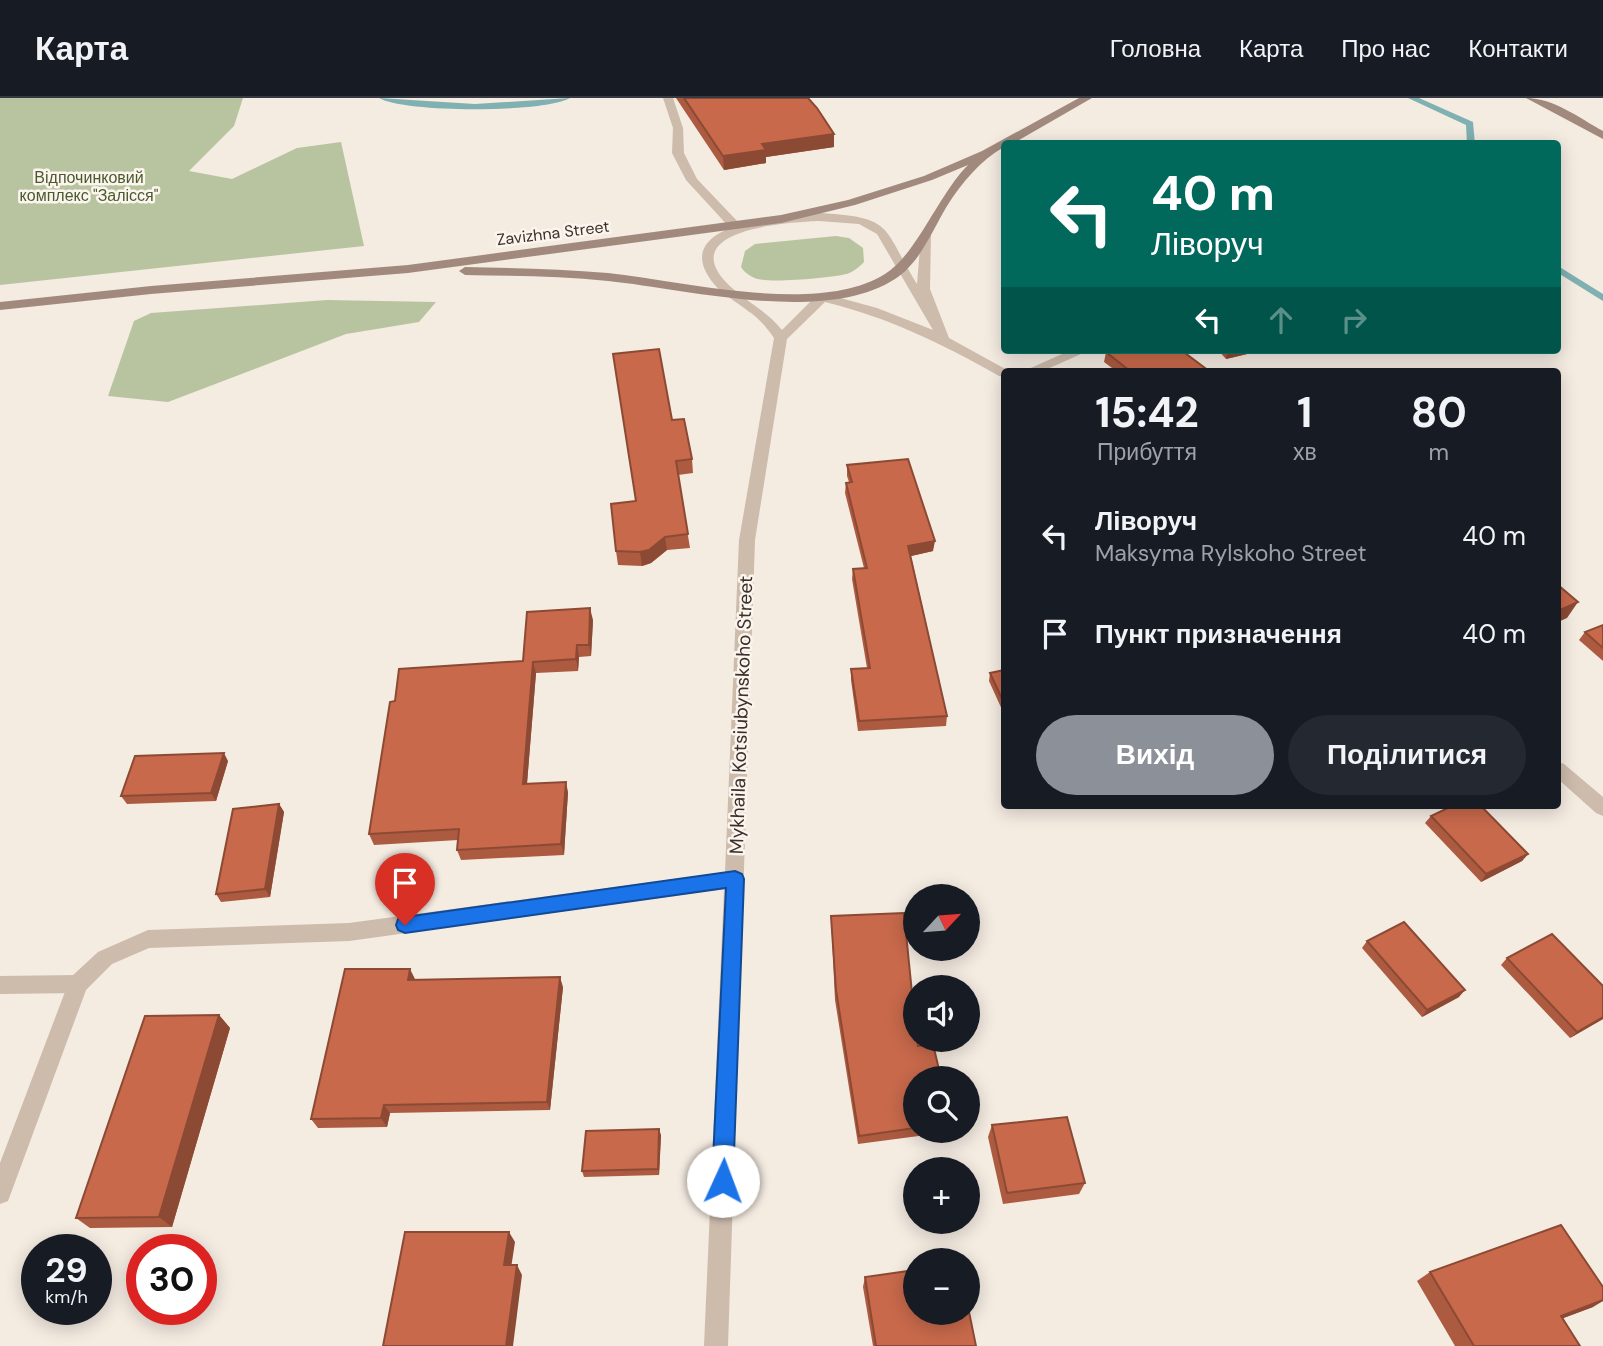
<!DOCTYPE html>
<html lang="uk">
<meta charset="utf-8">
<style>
body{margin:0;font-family:"DM Sans",sans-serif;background:#242831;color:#f1f3f6;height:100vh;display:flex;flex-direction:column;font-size:26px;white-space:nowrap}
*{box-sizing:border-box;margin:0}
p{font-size:23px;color:#9ea1a6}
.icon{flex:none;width:38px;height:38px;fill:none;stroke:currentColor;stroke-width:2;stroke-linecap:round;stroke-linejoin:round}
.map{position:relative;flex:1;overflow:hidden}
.panel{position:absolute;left:1001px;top:270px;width:560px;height:441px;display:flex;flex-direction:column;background:#171b24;border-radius:7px;box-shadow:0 4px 18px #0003}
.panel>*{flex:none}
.top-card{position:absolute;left:1001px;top:42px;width:560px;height:214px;border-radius:7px;box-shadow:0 4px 18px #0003;background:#00695c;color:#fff;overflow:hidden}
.needle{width:46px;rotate:64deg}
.buttons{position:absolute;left:903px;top:786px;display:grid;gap:14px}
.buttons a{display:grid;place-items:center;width:77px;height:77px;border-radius:50%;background:#171b24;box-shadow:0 4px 18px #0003;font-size:35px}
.speed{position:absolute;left:21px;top:1136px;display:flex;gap:14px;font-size:35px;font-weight:700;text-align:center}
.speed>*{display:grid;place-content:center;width:91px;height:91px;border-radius:50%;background:#171b24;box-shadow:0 4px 18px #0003;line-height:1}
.speed small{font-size:18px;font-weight:400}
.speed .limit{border:10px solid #d22;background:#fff;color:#111}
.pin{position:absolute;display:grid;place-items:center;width:60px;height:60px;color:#fff;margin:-72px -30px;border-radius:50% 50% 50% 0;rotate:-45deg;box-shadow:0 0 7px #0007}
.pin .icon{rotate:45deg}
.me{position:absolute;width:77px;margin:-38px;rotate:2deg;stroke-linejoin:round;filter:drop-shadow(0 0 5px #0008)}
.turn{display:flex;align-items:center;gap:24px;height:147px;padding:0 35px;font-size:32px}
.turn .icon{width:91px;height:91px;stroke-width:2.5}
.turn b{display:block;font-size:49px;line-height:60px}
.lanes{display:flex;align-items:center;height:66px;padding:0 35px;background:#0003;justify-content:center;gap:35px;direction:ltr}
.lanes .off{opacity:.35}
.eta{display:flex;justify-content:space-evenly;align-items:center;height:119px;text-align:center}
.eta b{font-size:42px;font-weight:700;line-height:49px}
.primary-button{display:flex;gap:14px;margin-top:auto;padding:14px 35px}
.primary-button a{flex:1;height:80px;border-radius:42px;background:#8c9099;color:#fff;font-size:28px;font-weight:700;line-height:80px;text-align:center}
.primary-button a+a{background:#242831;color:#f1f3f6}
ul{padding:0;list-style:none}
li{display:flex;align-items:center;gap:21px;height:98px;padding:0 35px}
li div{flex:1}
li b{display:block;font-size:26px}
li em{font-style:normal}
header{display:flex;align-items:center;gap:42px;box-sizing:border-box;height:98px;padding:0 35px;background:#171b24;border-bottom:2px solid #363941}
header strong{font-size:33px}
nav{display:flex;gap:38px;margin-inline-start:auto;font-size:24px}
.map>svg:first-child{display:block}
.green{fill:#b8c4a0}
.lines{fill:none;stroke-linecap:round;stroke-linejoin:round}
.stream{fill:#7fb0b2;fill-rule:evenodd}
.service{fill:#cdbbac;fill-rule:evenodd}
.minor{fill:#cdbbac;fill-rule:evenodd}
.secondary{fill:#a18a7d;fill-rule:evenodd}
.wall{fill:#ac5a40}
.shaded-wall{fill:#8c4a34}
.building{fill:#c8694b;stroke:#8c4a34;stroke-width:2}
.route{fill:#1a73e8;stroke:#114b97;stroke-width:2}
.labels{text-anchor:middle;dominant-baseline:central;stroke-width:5;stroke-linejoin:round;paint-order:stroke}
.far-park-label{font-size:16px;fill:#4a5a2e;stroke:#fbf5ee}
.far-street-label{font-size:16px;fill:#3b302b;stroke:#fbf5ee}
.street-label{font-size:19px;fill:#3b302b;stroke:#fbf5ee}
</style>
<header>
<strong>Карта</strong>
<nav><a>Головна</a><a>Карта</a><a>Про нас</a><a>Контакти</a></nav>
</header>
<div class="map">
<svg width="1603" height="1248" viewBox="0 0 1603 1248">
<rect width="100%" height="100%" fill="#f4ebe1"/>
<g class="green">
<polygon points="0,0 243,0 234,28 189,73 232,81 297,50 341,44 364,148 0,187"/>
<path d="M836,138L849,140L863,150L864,164C858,170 853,174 846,176C831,180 772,185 758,181C751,179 745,175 741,169L745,153L755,146Z"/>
<polygon points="327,202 436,204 419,224 346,236 168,304 108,298 134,223 151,215"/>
</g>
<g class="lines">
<g class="stream">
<path d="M379,0L475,6L570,0C544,15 405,15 379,0Z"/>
<polygon points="1408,0 1419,0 1473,24 1475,46 1467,46 1466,27"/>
<polygon points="1558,168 1603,196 1603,203 1558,175"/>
</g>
<g class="service">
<polygon points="663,0 673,0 683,30 684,55 697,81 739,125 739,131 731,131 686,82 672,55 673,30"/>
<polygon points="1071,252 1090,252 1043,273 1024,273"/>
<polygon points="78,877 85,879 88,886 85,893 78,895 0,896 0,878"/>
</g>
<g class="minor">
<path d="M819,115C896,119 882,130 917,186L921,138L931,135L930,191L949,240L1009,273H1004V279L999,278C943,246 887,219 825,204L787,241L755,442L728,1248H704L724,791L349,843L149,850L112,866L86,892L11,1095L8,1103L0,1106V1065L68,886L71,879L98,854L148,832L349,825L725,774L739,442L774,240C767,230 759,220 748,213C737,204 723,197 714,186C664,125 785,117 819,115ZM819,123L859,126L877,136L933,232L877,210L822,195L818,196L782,232C765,211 741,201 724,182C679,130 793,124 819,123Z"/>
<polygon points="1558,664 1564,666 1603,699 1603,718 1596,715 1558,681"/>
</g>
<g class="secondary">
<path d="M1079,0H1092L1012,46H1004V49C981,62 962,84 947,108C932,133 920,165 895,181C824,227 688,191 608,183C561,178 513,178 465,177L459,173L465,169C513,170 561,171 608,175C685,183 818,218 885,176C917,156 938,97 968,67L932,82L855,107L781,125L408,175L151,196L0,212V204L151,188L408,167L781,117L848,102L924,78L982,53Z"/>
<path d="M1526,0C1554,0 1579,20 1603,33V41Z"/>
</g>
</g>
<g class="wall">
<polygon points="676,0 808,0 834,49 766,59 766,65 724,72"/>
<polygon points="1218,252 1264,252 1226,261"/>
<polygon points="1106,254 1209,273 1116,273 1104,264"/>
<polygon points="672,322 692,361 693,375 678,377 690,450 667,452 651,465 642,468 618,467 616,453 636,403"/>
<polygon points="847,367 933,453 911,458 947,618 946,628 858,633 851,582 851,571 867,570 852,481 853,471 864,470 845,395 846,385 849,384 847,378"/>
<polygon points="593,522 591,558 579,559 578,573 536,575 527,686 568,694 564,757 461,762 457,752 458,742 374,747 369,736 395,603 523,563"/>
<polygon points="1603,527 1603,563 1579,542 1585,534"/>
<polygon points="1004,572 1004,616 989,583 990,575"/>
<polygon points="228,663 216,703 127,706 121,698"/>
<polygon points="279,706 284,714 270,799 221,804 216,796"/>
<polygon points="1431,718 1528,756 1522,763 1481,784 1425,725"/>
<polygon points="831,818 915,980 915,1032 949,1032 949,1034 858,1046 835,902"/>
<polygon points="1367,843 1459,899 1422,919 1362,850"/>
<polygon points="1507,860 1603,888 1603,921 1570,940 1501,867"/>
<polygon points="415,881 415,882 563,889 550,1012 390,1015 387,1029 318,1030 311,1021"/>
<polygon points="219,917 230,930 172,1129 90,1130 76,1120"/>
<polygon points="992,1027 1085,1085 1079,1096 1003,1106 988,1039"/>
<polygon points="661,1037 659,1077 584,1079 582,1073"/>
<polygon points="1430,1174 1593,1209 1563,1220 1580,1248 1455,1248 1417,1183"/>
<polygon points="865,1179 976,1248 873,1248 863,1189"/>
</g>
<g class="shaded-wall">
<polygon points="834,36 834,49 766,59 766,65 724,72 723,58 762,46"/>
<polygon points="1228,252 1264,252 1226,261"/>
<polygon points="665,439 667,452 651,465 642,468 640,454"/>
<polygon points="935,443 933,453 907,459 908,448"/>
<polygon points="1578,504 1567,520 1558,524 1558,513"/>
<polygon points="590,510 593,522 591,558 589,547"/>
<polygon points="577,547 579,559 578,573 576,561"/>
<polygon points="533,564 536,575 526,697 523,686"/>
<polygon points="224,655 228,663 216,703 211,695"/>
<polygon points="566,684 568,694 564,757 561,746"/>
<polygon points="279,706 284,714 270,799 265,791"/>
<polygon points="1528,756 1522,763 1481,784 1486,776"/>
<polygon points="410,871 415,881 413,892 408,882"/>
<polygon points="560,879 563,889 550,1012 547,1004"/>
<polygon points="1465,892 1459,899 1422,919 1427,912"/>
<polygon points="219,917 230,930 172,1129 159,1119"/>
<polygon points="1603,919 1603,921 1570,940 1577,934"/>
<polygon points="384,1007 390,1015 387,1029 381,1020"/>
<polygon points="659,1031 661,1037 659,1077 658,1071"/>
<polygon points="509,1134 515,1144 510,1177 504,1167"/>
<polygon points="517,1167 522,1177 513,1248 506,1248"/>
<polygon points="1603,1202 1603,1203 1593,1209 1545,1227 1561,1218"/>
</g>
<g class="building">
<polygon points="684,0 808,0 817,10 834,36 762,46 766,52 723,58"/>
<polygon points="659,251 672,322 684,321 692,361 676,363 688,436 665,439 649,452 640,454 616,453 611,406 636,403 613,256"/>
<polygon points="1115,252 1181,252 1209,273 1130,273 1106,254"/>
<polygon points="908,361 935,443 908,448 947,618 859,623 851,571 870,570 853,471 867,470 846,385 852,384 847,367"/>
<polygon points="1558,487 1578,504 1558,513"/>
<polygon points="590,510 589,547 577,547 576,561 533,564 523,686 566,684 561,746 457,752 459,731 369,736 390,604 395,603 399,571 523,563 527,514"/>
<polygon points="1603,527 1603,550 1585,534"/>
<polygon points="1004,572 1004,605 990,575"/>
<polygon points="224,655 211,695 121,698 135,658"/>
<polygon points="279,706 265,791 216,796 233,711"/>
<polygon points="1454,707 1480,707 1528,756 1486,776 1431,718"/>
<polygon points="904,815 915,925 915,942 917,942 918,948 933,946 941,980 915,980 915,1030 859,1038 836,892 831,818"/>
<polygon points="1404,824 1465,892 1427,912 1367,843"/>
<polygon points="1552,836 1603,888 1603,919 1577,934 1507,860"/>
<polygon points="345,871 410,871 408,882 560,879 547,1004 384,1007 381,1020 311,1021"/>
<polygon points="219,917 159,1119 76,1120 145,918"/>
<polygon points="1067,1019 1085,1085 1007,1095 992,1027"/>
<polygon points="659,1031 658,1071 582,1073 586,1033"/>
<polygon points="1561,1127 1603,1189 1603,1202 1561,1218 1580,1248 1474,1248 1430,1174"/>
<polygon points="405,1134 509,1134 504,1167 517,1167 506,1248 383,1248"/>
<polygon points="915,1172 915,1214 968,1214 968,1209 976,1248 876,1248 865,1179"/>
</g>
<polygon class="route" points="735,773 742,776 744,781 733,1083 730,1090 723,1093 715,1090 712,1083 726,790 405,835 398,832 396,827 398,821 405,819"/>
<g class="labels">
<g class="far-park-label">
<text x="89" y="79">Відпочинковий<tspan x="89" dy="18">комплекс "Залісся"</tspan></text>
</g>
<g class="far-street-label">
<text transform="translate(553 135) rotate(-7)">Zavizhna Street</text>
</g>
<g class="street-label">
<text transform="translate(741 617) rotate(-88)">Mykhaila Kotsiubynskoho Street</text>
</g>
</g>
</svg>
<div class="buttons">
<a><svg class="needle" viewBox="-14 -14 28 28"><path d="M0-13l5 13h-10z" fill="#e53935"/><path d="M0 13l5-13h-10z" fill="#9ea1a6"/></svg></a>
<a><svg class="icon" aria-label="sound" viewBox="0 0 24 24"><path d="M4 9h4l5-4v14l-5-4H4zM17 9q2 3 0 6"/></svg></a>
<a><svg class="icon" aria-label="search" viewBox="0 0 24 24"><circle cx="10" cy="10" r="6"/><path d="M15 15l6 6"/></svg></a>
<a>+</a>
<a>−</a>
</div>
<div class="speed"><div>29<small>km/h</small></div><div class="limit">30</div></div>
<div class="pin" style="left:405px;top:827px;background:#d93025"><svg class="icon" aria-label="arrive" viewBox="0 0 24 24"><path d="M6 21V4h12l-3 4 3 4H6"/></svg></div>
<svg class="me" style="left:723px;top:1083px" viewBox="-20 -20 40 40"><circle r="19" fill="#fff"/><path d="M0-13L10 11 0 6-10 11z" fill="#1a73e8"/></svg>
<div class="top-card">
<div class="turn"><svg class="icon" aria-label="left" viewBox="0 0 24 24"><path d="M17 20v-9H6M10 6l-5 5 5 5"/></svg><div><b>40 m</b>Ліворуч</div></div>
<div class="lanes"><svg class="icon" aria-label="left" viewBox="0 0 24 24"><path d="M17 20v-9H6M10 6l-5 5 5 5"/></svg><svg class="icon off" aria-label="ahead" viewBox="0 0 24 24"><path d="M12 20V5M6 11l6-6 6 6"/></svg><svg class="icon off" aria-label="right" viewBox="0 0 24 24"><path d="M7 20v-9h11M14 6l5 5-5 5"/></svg></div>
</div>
<section class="panel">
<div class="eta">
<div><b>15:42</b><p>Прибуття</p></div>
<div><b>1</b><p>хв</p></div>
<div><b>80</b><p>m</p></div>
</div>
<ul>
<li><svg class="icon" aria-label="left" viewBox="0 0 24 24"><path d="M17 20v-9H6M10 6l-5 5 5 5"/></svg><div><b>Ліворуч</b><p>Maksyma Rylskoho Street</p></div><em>40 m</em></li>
<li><svg class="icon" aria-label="arrive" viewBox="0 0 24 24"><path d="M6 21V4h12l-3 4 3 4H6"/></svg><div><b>Пункт призначення</b></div><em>40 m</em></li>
</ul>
<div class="primary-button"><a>Вихід</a><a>Поділитися</a></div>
</section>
</div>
